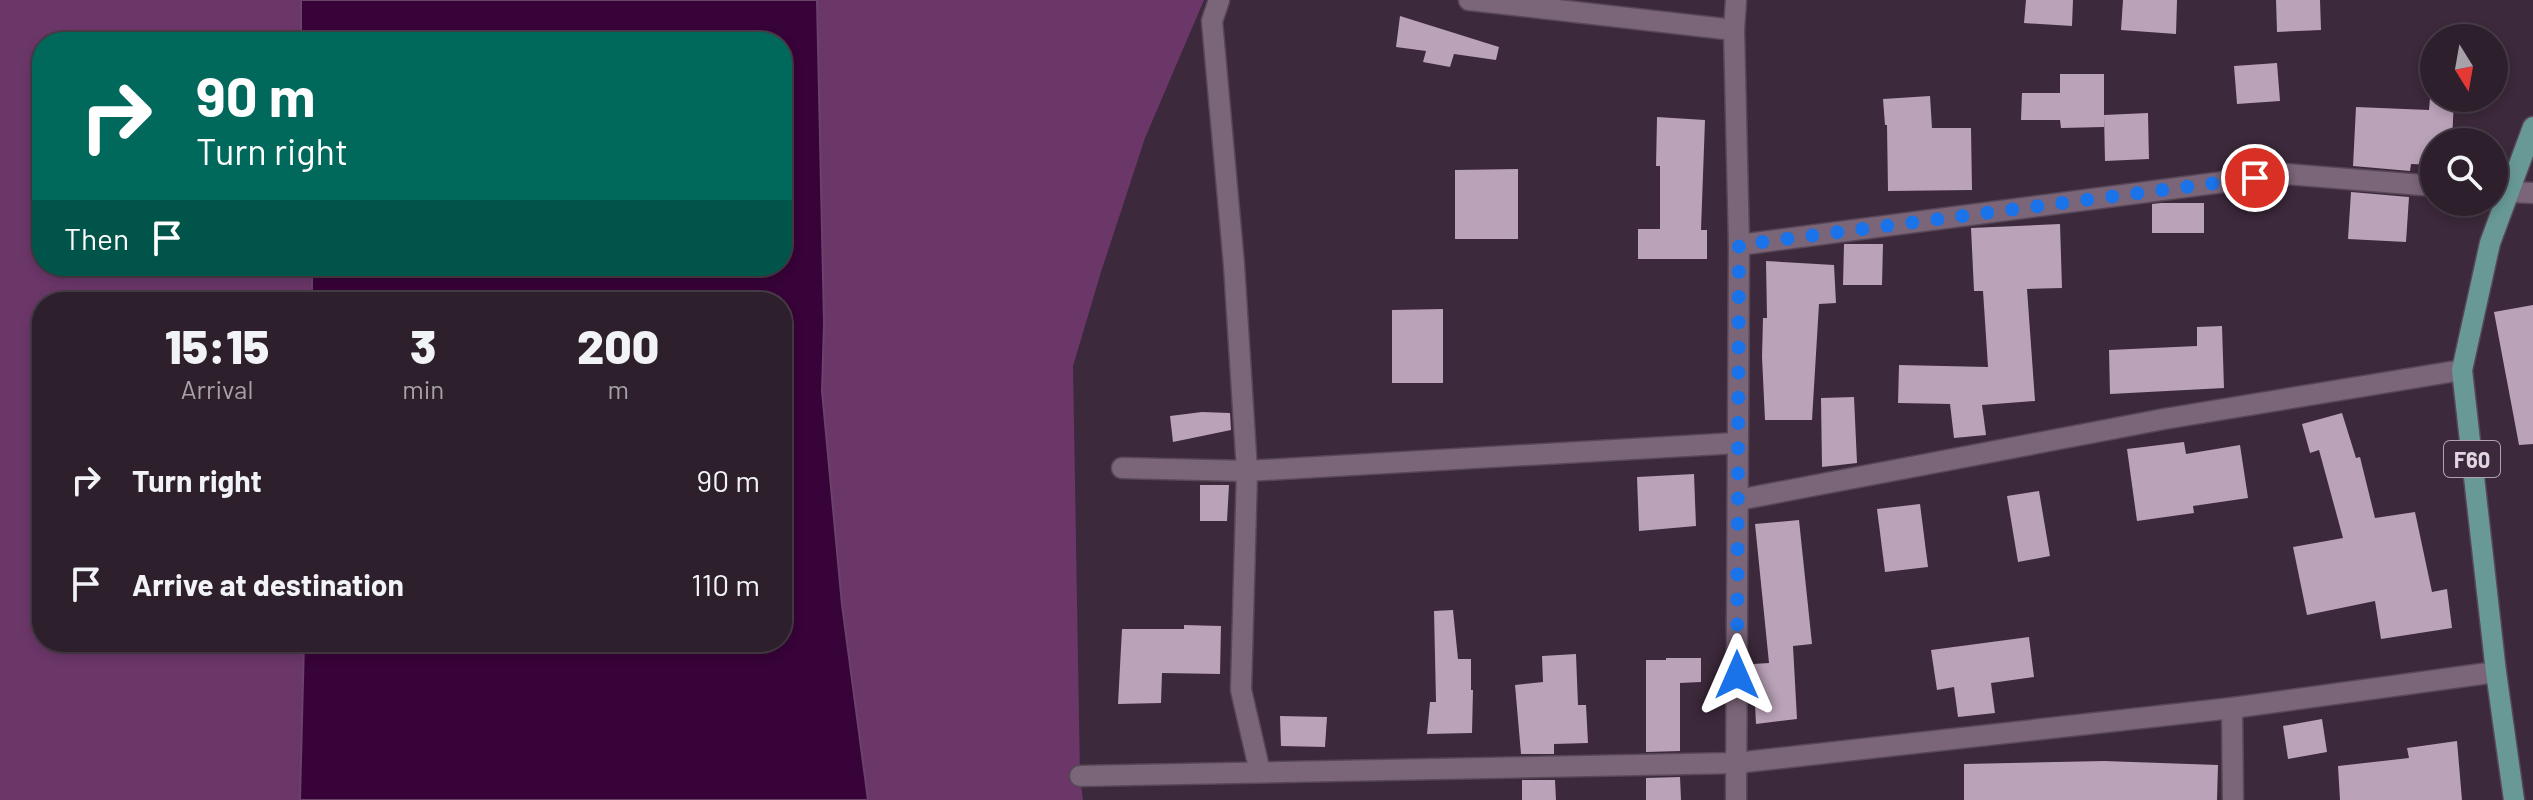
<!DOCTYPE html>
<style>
body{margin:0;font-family:Barlow,sans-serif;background:#352734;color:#f1f3f6;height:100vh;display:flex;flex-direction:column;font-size:30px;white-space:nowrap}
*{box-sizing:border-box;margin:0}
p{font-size:26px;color:#a7a2a9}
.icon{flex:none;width:44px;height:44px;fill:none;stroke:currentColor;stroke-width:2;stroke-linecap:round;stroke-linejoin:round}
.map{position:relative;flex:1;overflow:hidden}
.panel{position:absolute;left:32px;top:292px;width:760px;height:360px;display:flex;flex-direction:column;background:#2d1f2c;border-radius:32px;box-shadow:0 4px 12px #0003,0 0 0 2px #483d48}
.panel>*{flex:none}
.top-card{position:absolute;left:32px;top:32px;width:760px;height:244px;border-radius:32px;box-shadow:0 4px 12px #0003,0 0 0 2px #483d48;background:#00695c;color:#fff;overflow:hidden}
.needle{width:52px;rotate:169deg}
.controls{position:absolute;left:2420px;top:24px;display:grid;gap:16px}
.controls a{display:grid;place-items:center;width:88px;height:88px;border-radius:50%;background:#2d1f2c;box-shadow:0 4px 12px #0003,0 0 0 2px #483d48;font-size:40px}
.pin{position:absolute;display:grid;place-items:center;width:68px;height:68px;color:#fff;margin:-34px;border:4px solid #fff;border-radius:50%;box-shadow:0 2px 8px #0007}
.me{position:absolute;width:88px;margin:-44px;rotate:0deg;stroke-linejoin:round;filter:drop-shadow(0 0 6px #0008)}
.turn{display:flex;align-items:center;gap:28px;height:168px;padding:0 32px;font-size:36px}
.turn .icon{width:104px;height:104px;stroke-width:2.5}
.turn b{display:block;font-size:56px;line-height:68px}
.then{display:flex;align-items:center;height:76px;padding:0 32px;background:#0003;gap:16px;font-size:30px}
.eta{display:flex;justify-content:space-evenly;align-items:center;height:136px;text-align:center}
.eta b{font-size:48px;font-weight:800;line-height:56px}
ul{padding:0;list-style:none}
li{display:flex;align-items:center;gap:24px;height:104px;padding:0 32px}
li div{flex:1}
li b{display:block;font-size:30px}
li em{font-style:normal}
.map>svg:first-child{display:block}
.green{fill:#6b3769}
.water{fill:#380338;stroke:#6b426a;stroke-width:2}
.building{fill:#baa2b8}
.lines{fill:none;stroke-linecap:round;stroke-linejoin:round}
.street-casing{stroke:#584857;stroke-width:23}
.primary-casing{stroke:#584857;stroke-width:23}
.street{stroke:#7b6579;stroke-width:20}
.primary{stroke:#689997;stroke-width:20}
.route{stroke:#1a73e8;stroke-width:14;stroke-dasharray:0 25.2}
.labels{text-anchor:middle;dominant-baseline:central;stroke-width:8;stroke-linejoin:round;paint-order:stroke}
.shield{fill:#3c293b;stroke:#b0a1ae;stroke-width:2}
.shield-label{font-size:22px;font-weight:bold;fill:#e1d5e0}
</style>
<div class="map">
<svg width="2533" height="800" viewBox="0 0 2533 800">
<rect width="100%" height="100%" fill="#3c293b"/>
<g class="green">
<polygon points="0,0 301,0 301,42 42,42 42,266 312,266 312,302 42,302 42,642 304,642 300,800 0,800"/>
<polygon points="817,0 1204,0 1145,138 1101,272 1073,366 1080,776 1083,800 868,800 842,605 822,391 824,324"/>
</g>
<polygon class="water" points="301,0 817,0 824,324 822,391 842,605 868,800 300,800 304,642 782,642 782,302 312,302 312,266 782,266 782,42 301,42"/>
<g class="building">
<polygon points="2026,0 2073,0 2072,26 2024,23"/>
<polygon points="2123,0 2177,0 2176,34 2121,30"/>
<polygon points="2276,0 2320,0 2321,30 2277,32"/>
<polygon points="1400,16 1499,47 1496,60 1454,54 1450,67 1423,62 1426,51 1396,47"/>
<polygon points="2277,63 2280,101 2237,104 2234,66"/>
<polygon points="2060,74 2104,74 2104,127 2061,128 2060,120 2021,120 2022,93 2060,93"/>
<polygon points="1930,96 1932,128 1971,128 1972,190 1888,191 1887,125 1885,125 1883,99"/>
<polygon points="2430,98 2454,98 2452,142 2434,142 2434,165 2411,164 2410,171 2353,166 2356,107 2429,110"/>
<polygon points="2148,113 2149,159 2105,161 2104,115"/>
<polygon points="1657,117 1705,120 1701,230 1707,230 1707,259 1638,259 1638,229 1660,229 1660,166 1656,166"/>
<polygon points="1518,169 1518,239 1455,239 1455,170"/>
<polygon points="2351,192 2409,197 2406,242 2348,239"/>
<polygon points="2161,203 2204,203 2204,233 2152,233 2152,204"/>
<polygon points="2060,224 2062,288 2027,289 2035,401 1982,405 1986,435 1954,438 1950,404 1898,403 1899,365 1988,367 1983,291 1974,291 1971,228"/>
<polygon points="1844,244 1883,244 1882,285 1843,285"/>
<polygon points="1766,261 1834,265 1836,303 1819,304 1812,420 1765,420 1762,357 1763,318 1767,318"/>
<polygon points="2533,305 2533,444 2519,445 2494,312"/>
<polygon points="1443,309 1443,383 1392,383 1392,310"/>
<polygon points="2222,326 2224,388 2110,394 2109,350 2197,346 2197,327"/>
<polygon points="1854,397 1857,463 1822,467 1821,398"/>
<polygon points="1202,412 1230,413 1231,430 1173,442 1170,416"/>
<polygon points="2342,413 2356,458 2360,457 2375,518 2415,512 2432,592 2447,589 2452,628 2381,639 2375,601 2307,615 2293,547 2343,538 2319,450 2310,453 2302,424"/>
<polygon points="2184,442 2186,454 2240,445 2248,498 2193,506 2194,513 2137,521 2127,449"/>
<polygon points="1694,474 1696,526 1639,531 1637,477"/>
<polygon points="1200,485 1229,485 1227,521 1200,521"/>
<polygon points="2039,491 2050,556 2018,562 2007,496"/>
<polygon points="1920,504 1928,567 1885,572 1877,509"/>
<polygon points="1799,520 1812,644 1793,646 1797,719 1756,724 1753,664 1769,663 1755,524"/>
<polygon points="1453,610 1458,659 1471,659 1471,690 1473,690 1472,733 1427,734 1430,702 1436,702 1434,611"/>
<polygon points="1184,625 1221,626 1220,674 1162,673 1161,703 1118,704 1122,629 1184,629"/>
<polygon points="2029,637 2034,677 1991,683 1995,713 1958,717 1954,687 1937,690 1931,650"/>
<polygon points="1576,654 1578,705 1586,705 1588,743 1554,744 1554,754 1521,754 1515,685 1543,682 1542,656"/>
<polygon points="1666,658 1701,658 1701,682 1680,683 1680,751 1646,752 1646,660 1666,660"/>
<polygon points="1280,716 1327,717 1325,747 1281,746"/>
<polygon points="2322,719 2327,752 2288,759 2283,726"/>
<polygon points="2457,741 2462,800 2340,800 2338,766 2409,758 2407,748"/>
<polygon points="2104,761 2218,765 2217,800 1964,800 1964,764"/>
<polygon points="1680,777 1681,800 1646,800 1646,778"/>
<polygon points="1522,780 1555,780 1556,800 1522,800"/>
</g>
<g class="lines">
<defs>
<g id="street">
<polyline points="1469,0 1734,30"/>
<polyline points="2494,191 2533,193"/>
<polyline points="1739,245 2285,174 2434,186"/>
<polyline points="1122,468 1247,471 1234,265 1212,21 1219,0"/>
<polyline points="1738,500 2164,419 2462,370"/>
<polyline points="2232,708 2233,800"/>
<polyline points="1260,772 1241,690 1247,471 1737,443"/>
<polyline points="1080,776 1736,763 2232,708 2496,672"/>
<polyline points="1736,800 1739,245 1734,30 1736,0"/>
</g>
<polyline id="primary" points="2514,800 2496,672 2462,370 2490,243 2533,127"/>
</defs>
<use href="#street" class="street-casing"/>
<use href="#primary" class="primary-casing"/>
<use href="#street" class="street"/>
<use href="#primary" class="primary"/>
</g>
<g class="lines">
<polyline class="route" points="1737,675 1739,245 2255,178"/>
</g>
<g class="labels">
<rect class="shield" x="2444" y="441" width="56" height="36" rx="6"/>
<g class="shield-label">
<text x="2472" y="459">F60</text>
</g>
</g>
</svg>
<div class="controls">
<a><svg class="needle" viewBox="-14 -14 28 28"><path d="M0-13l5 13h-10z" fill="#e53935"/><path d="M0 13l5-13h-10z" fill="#a7a2a9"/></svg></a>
<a><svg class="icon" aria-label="search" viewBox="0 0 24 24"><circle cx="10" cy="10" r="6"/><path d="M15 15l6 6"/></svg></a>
</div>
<div class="pin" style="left:2255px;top:178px;background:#d93025"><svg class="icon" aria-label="arrive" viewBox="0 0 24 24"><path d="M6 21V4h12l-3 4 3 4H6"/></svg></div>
<svg class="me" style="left:1737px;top:675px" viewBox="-20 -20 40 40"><path d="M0-17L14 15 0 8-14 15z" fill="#1a73e8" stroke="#fff" stroke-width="4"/></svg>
<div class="top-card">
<div class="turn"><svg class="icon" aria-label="right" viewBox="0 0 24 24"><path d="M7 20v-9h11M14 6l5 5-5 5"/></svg><div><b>90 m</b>Turn right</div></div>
<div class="then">Then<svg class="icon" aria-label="arrive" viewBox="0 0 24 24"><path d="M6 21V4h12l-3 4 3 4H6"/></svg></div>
</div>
<section class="panel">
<div class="eta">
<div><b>15:15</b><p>Arrival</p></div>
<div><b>3</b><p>min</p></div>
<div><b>200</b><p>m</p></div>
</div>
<ul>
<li><svg class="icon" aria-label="right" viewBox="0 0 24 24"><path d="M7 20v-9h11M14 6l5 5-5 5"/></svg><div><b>Turn right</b></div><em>90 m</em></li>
<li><svg class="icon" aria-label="arrive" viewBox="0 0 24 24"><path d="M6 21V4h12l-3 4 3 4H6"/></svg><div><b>Arrive at destination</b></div><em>110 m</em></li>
</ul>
</section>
</div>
